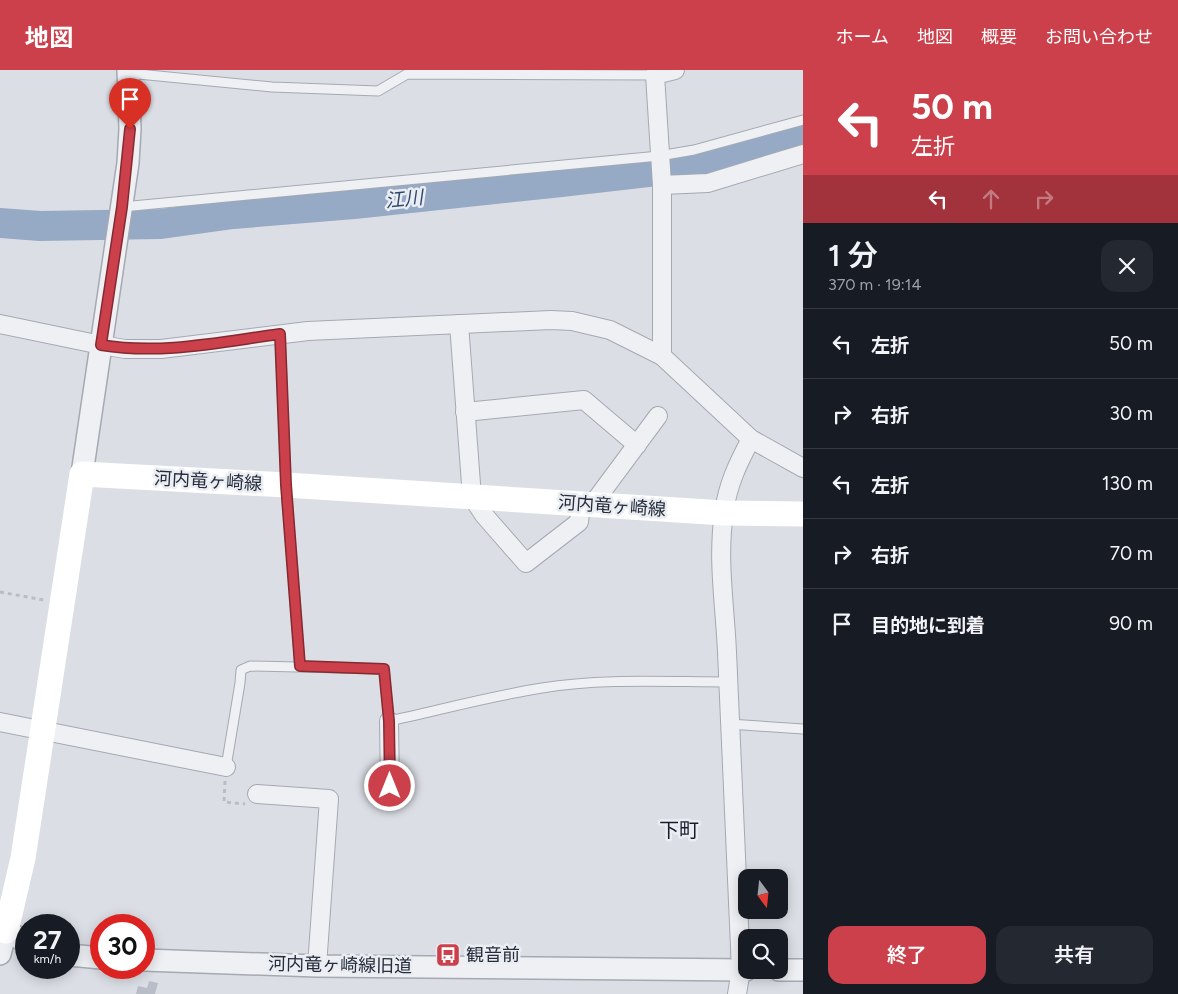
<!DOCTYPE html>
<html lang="ja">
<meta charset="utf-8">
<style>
body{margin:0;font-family:Figtree,"Noto Sans JP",sans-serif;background:#242831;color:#f1f3f6;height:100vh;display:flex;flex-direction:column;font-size:19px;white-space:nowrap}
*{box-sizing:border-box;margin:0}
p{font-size:16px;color:#9ea1a6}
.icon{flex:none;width:28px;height:28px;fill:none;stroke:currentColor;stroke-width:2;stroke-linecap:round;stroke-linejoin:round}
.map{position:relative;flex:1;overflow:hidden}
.panel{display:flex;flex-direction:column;background:#171b24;width:375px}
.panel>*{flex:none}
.guide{background:#cb404b;color:#fff;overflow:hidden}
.needle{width:32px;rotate:165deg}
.fabs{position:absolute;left:738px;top:799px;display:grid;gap:10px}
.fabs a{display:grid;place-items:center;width:50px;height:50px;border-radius:10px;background:#171b24;box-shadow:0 2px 12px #0003;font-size:25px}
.speed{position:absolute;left:15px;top:844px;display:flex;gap:10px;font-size:25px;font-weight:700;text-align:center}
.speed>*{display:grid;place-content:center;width:65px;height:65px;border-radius:50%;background:#171b24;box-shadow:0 2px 12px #0003;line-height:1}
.speed small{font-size:12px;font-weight:400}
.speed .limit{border:8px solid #d22;background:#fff;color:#111}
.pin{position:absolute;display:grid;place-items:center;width:42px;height:42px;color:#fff;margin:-51px -21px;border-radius:50% 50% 50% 0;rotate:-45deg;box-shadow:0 0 5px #0007}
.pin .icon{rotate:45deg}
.me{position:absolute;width:55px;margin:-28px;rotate:0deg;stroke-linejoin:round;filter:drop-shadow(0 0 4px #0008)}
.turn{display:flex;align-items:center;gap:18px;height:105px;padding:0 25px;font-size:22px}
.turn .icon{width:65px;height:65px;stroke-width:2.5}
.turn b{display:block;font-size:35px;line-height:42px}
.lanes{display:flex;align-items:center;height:48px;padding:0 25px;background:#0003;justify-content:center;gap:25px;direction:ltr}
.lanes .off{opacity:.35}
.round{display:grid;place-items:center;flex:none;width:52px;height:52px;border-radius:15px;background:#242831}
.headline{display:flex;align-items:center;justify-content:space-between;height:85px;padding:0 25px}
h1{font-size:30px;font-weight:600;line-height:38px}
.action{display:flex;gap:10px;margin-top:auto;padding:10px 25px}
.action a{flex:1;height:58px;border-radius:15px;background:#cb404b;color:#fff;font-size:20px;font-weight:600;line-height:58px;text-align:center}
.action a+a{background:#242831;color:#f1f3f6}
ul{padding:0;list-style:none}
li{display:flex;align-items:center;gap:15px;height:70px;padding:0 25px;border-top:1px solid #363941}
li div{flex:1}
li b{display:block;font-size:19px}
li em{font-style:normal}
header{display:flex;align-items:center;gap:30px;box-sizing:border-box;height:70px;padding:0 25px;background:#cb404b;color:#fff}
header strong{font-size:24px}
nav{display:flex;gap:28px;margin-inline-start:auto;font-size:18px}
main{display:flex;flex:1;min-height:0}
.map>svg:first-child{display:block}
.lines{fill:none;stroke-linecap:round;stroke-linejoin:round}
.river{stroke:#96aac6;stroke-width:30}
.building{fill:#b9bdc8}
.service-casing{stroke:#a5a9b2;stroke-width:11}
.minor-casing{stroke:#a5a9b2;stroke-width:20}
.tertiary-casing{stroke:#a5a9b2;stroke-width:24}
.path{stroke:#babdc4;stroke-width:3;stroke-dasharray:4 4;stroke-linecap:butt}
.service{stroke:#eef0f4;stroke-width:9}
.minor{stroke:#eef0f4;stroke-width:18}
.tertiary{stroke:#eef0f4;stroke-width:21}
.secondary{stroke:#fff;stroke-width:25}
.route-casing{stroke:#842a31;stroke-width:12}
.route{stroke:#cb404b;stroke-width:9}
.labels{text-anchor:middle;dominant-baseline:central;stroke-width:5;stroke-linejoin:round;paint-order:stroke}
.street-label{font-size:18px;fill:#262c3b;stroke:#eaeef3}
.poi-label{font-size:18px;fill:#262c3b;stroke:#eaeef3;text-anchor:start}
.water-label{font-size:19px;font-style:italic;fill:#31486e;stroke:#eaeef3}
.quarter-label{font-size:20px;fill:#181d2c;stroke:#eaeef3}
</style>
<header>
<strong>地図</strong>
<nav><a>ホーム</a><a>地図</a><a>概要</a><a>お問い合わせ</a></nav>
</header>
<main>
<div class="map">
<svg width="803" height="924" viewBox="0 0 803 924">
<rect width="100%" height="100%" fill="#dbdfe5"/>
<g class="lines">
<polyline class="river" points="0,153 40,156 161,154 233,144 354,134 561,112 674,99 803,66"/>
</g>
<polygon class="building" points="149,911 158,913 155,924 136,924 138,916 147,918"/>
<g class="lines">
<defs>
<g id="service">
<polyline points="128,3 272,17 378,21 407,4 655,5 655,2"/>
<polyline points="122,137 659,86 694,80 803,50"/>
<polyline points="280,264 286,415 300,596"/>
<polyline points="729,654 803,659"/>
<path d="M226,697L240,613L241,600L250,596L384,599L389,651C440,640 491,626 542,618C603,608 666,612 728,612"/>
</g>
<g id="minor">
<polyline points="662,115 708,113 803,84"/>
<polyline points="0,254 101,275 125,279 161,279 308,261 551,250 572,251 610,260 662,286 751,369 803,398"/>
<polyline points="459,254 472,427 484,445 526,493 579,452 581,434"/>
<polyline points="662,286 662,115 655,5 675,0"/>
<polyline points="465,342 584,330 637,375"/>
<polyline points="592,435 658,346"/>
<polyline points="389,651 390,716"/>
<polyline points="0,652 226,697"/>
<polyline points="257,724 329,729 317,896"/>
<path d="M737,924L741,900C737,794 731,688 727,582C725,536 717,489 724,443C727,416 738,393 751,369"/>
</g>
<g id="tertiary">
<polyline points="82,404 128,93 130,59 128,0"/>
<polyline points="0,884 6,861 26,872"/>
<polyline points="69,885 101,888"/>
<polyline points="144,890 317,896 746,900"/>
<polyline points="779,900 803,900"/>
</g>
</defs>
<use href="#service" class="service-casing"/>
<use href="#minor" class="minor-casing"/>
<use href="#tertiary" class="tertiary-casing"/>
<g class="path">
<polyline points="0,522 44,530"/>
<polyline points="225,711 224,732 245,734"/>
</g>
<use href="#service" class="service"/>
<use href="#minor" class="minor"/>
<use href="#tertiary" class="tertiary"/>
<polyline class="secondary" points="0,859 6,861 23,788 82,404 286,415 724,443 803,444"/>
</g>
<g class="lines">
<defs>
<path id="route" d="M130,59L122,137L101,275C161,285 220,272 280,264L286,415L300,596L384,599L389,651L390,716"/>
</defs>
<use href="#route" class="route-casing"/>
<use href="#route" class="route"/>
</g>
<defs>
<symbol id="bus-square" viewBox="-11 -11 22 22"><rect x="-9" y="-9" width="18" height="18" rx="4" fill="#cb404b" stroke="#eaeef3"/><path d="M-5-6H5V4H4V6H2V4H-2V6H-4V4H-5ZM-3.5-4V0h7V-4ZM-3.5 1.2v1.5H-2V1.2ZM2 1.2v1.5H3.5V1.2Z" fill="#fff"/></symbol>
</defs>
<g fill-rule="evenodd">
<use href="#bus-square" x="434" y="871" width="28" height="28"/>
</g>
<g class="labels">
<g class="street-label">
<text transform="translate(208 411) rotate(3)">河内竜ヶ崎線</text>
<text transform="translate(612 436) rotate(4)">河内竜ヶ崎線</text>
<text transform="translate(340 895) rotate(1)">河内竜ヶ崎線旧道</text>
</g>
<g class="poi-label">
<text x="466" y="885">観音前</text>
</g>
<g class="water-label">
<text transform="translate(404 129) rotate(-6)">江川</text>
</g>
<g class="quarter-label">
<text x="679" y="760">下町</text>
</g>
</g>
</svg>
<div class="fabs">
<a><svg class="needle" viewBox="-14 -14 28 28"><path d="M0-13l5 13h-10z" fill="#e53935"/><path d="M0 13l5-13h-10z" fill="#9ea1a6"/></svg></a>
<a><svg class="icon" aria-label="search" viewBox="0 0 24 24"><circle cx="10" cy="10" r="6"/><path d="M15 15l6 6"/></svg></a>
</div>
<div class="speed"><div>27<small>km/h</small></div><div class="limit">30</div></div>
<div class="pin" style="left:130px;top:59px;background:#d93025"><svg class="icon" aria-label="arrive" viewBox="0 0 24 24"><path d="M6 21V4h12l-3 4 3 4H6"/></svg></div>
<svg class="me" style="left:390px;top:716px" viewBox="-20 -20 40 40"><circle r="17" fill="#cb404b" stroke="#fff" stroke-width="3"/><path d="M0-11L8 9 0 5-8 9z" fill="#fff"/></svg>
</div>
<section class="panel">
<div class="guide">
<div class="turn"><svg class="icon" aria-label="left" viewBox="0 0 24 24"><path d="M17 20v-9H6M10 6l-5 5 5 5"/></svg><div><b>50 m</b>左折</div></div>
<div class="lanes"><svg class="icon" aria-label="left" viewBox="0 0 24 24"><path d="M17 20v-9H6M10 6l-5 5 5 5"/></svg><svg class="icon off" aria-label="ahead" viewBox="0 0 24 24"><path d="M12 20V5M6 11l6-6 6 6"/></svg><svg class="icon off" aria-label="right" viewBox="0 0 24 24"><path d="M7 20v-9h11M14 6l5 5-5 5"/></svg></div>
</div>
<div class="headline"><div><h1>1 分</h1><p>370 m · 19:14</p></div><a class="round"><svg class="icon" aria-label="close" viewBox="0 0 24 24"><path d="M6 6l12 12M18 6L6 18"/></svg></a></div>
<ul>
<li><svg class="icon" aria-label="left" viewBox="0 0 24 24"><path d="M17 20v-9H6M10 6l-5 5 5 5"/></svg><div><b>左折</b></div><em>50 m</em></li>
<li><svg class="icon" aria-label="right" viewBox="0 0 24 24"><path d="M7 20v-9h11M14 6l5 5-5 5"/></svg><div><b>右折</b></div><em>30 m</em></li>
<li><svg class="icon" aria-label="left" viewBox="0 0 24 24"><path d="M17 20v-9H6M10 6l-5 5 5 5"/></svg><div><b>左折</b></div><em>130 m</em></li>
<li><svg class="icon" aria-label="right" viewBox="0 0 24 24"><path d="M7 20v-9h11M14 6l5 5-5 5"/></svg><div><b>右折</b></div><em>70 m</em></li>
<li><svg class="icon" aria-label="arrive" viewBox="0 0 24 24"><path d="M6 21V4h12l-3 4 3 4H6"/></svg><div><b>目的地に到着</b></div><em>90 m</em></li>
</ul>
<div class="action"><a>終了</a><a>共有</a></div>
</section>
</main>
